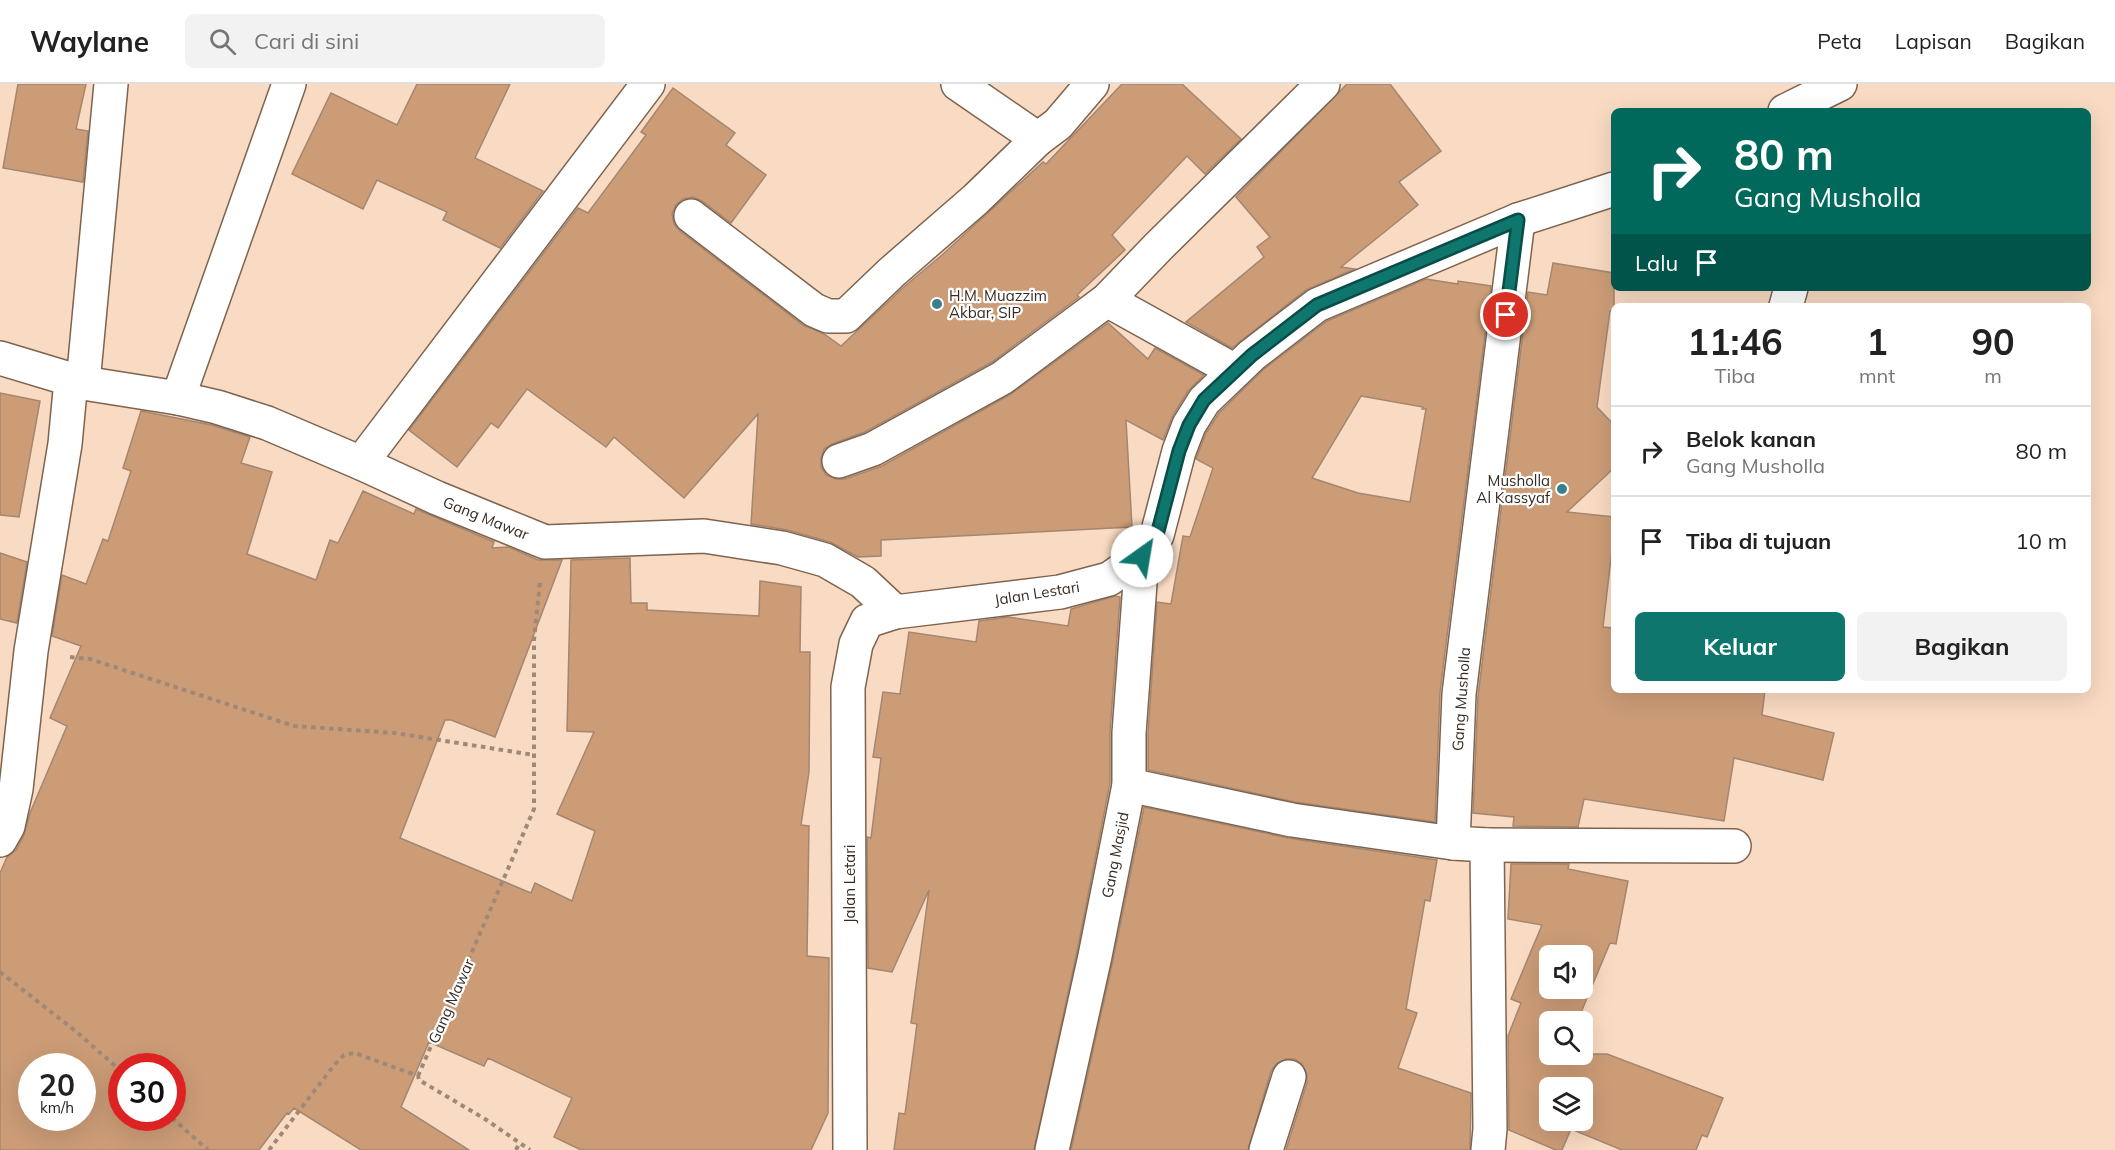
<!DOCTYPE html>
<html lang="id">
<style>
body{margin:0;font-family:Mulish,sans-serif;background:#f2f2f2;color:#222;height:100vh;display:flex;flex-direction:column;font-size:22px;white-space:nowrap}
*{box-sizing:border-box;margin:0}
p{font-size:20px;color:#767676}
.icon{flex:none;width:33px;height:33px;fill:none;stroke:currentColor;stroke-width:2;stroke-linecap:round;stroke-linejoin:round}
.map{position:relative;flex:1;overflow:hidden}
.side{position:absolute;left:1611px;top:219px;width:480px;height:390px;display:flex;flex-direction:column;background:#fff;border-radius:9px;box-shadow:0 6px 24px #0002}
.side>*{flex:none}
.banner{position:absolute;left:1611px;top:24px;width:480px;height:183px;border-radius:9px;box-shadow:0 6px 24px #0002;background:#00695c;color:#fff;overflow:hidden}
.controls{position:absolute;left:1539px;top:861px;display:grid;gap:12px}
.controls a{display:grid;place-items:center;width:54px;height:54px;border-radius:9px;background:#fff;box-shadow:0 6px 24px #0002;font-size:30px}
.speed{position:absolute;left:18px;top:969px;display:flex;gap:12px;font-size:30px;font-weight:700;text-align:center}
.speed>*{display:grid;place-content:center;width:78px;height:78px;border-radius:50%;background:#fff;box-shadow:0 6px 24px #0002;line-height:1}
.speed small{font-size:15px;font-weight:400}
.speed .limit{border:9px solid #d22;background:#fff;color:#111}
.pin{position:absolute;display:grid;place-items:center;width:51px;height:51px;color:#fff;margin:-26px;border:3px solid #fff;border-radius:50%;box-shadow:0 2px 6px #0007}
.me{position:absolute;width:66px;margin:-33px;rotate:32deg;stroke-linejoin:round;filter:drop-shadow(0 0 4px #0008)}
.turn{display:flex;align-items:center;gap:21px;height:126px;padding:0 24px;font-size:27px}
.turn .icon{width:78px;height:78px;stroke-width:2.5}
.turn b{display:block;font-size:42px;line-height:51px}
.then{display:flex;align-items:center;height:57px;padding:0 24px;background:#0003;gap:12px;font-size:22px}
.eta{display:flex;justify-content:space-evenly;align-items:center;height:102px;text-align:center}
.eta b{font-size:36px;font-weight:700;line-height:42px}
.action{display:flex;gap:12px;margin-top:auto;padding:12px 24px}
.action a{flex:1;height:69px;border-radius:9px;background:#0f766e;color:#fff;font-size:24px;font-weight:700;line-height:69px;text-align:center}
.action a+a{background:#f2f2f2;color:#222}
ul{padding:0;list-style:none}
li{display:flex;align-items:center;gap:18px;height:90px;padding:0 24px;border-top:2px solid #e0e0e0}
li div{flex:1}
li b{display:block;font-size:22px}
li em{font-style:normal}
header{display:flex;align-items:center;gap:36px;box-sizing:border-box;height:84px;padding:0 30px;background:#fff;border-bottom:2px solid #e0e0e0}
header strong{font-size:28px}
nav{display:flex;gap:33px;margin-inline-start:auto;font-size:21px}
.search{width:420px;height:54px;background:#f2f2f2;display:flex;align-items:center;gap:15px;box-sizing:border-box;padding:0 21px;border-radius:9px;color:#767676;font-size:22px}
.map>svg:first-child{display:block}
.building{fill:#cc9c77;stroke:#a38771;stroke-width:1.5;fill-rule:evenodd}
.lines{fill:none;stroke-linecap:round;stroke-linejoin:round}
.street-casing{stroke:#7e634e;stroke-width:36}
.path{stroke:#9e8877;stroke-width:4;stroke-dasharray:4.5 4.5;stroke-linecap:butt}
.street{stroke:#fff;stroke-width:33}
.route-casing{stroke:#0a4d48;stroke-width:15}
.route{stroke:#0f766e;stroke-width:10}
.poi-dot{fill:#39808b;stroke:#fff;stroke-width:2}
.labels{text-anchor:middle;dominant-baseline:central;stroke-width:4.5;stroke-linejoin:round;paint-order:stroke}
.poi-label{font-size:15px;fill:#362b22;stroke:#fff;text-anchor:start}
.street-label{font-size:15px;fill:#362b22;stroke:#fff}
</style>
<header>
<strong>Waylane</strong>
<div class="search"><svg class="icon" aria-label="search" viewBox="0 0 24 24"><circle cx="10" cy="10" r="6"/><path d="M15 15l6 6"/></svg>Cari di sini</div>
<nav><a>Peta</a><a>Lapisan</a><a>Bagikan</a></nav>
</header>
<div class="map">
<svg width="2115" height="1066" viewBox="0 0 2115 1066">
<rect width="100%" height="100%" fill="#f9dac2"/>
<g class="building">
<polygon points="18,0 86,0 76,45 88,47 83,98 3,84"/>
<polygon points="417,0 510,0 475,74 543,107 500,164 443,136 447,128 377,96 363,125 292,90 331,9 397,41"/>
<polygon points="1122,0 1182,0 1241,55 1205,90 1187,72 1112,151 1125,166 1077,211 1079,213 992,278 865,348 832,360 824,365 821,374 821,383 826,391 836,395 845,395 882,382 1011,310 1108,239 1148,275 1155,264 1204,291 1188,307 1173,331 1163,356 1126,336 1132,443 881,456 881,472 858,473 830,458 787,446 751,440 758,330 684,414 614,353 606,363 527,305 498,344 491,339 457,383 409,346 578,124 588,129 646,51 641,48 673,4 735,49 726,61 766,91 731,139 702,117 693,113 683,115 676,121 672,130 674,140 680,147 803,241 824,250 841,262 905,202 942,171 1043,78 1046,80"/>
<polygon points="1347,0 1390,0 1441,67 1399,98 1418,121 1341,183 1355,185 1306,206 1232,264 1186,238 1264,173 1257,163 1270,153 1236,113"/>
<polygon points="1553,179 1614,189 1614,228 1610,227 1597,323 1614,341 1614,384 1567,428 1614,433 1614,448 1603,543 1614,544 1614,606 1765,606 1762,631 1834,649 1823,696 1734,674 1724,737 1584,715 1578,743 1513,742 1514,733 1473,729 1478,612 1528,208 1547,211"/>
<path d="M1426,195L1458,200V197L1491,202L1440,608L1435,738L1295,718L1148,686V650L1157,518L1171,520L1183,452L1190,453L1213,384L1196,375L1206,349L1219,329L1264,285L1327,237ZM1361,312L1423,323L1422,325H1426L1410,418L1358,409L1312,394Z"/>
<polygon points="0,309 40,317 19,433 0,431"/>
<path d="M141,327L212,341L250,353L241,379L272,388L247,470L316,496L330,456L338,459L363,407L414,430L416,425L494,458L492,464L509,463L538,476H562L495,653L451,636H445L400,754L531,809L535,799L572,817L595,747L557,730L594,648L567,647L571,476L630,474L631,519H647V526L759,532L760,497L801,503L800,568H810L809,688L801,741L809,742L807,872L829,874L828,1029L811,1066H581L554,1053L572,1014L488,974L484,982L429,958L401,1023L469,1066H361L294,1024L289,1030L287,1029L259,1066H0V789L7,773L16,766L24,751L30,729L67,642L50,634L81,562L52,552L62,491L86,500L103,455L108,457L131,387L123,384ZM32,982H82V1034H32ZM122,982H172V1034H122Z"/>
<polygon points="0,469 27,478 17,539 0,535"/>
<polygon points="1115,512 1120,513 1110,648 1110,699 1077,868 1034,1066 894,1066 899,1029 905,1030 917,940 911,939 929,806 892,888 868,884 867,753 871,754 881,674 873,673 883,608 900,610 909,548 976,558 979,537 1008,533 1068,542 1071,525"/>
<polygon points="1144,723 1288,754 1437,776 1430,817 1425,816 1406,925 1417,929 1398,984 1471,1009 1470,1066 1286,1066 1307,999 1307,990 1302,980 1295,975 1286,975 1277,979 1271,987 1248,1066 1071,1066 1113,876"/>
<path d="M1511,780H1569L1568,785L1628,797L1616,860L1610,859L1577,938H1550V970H1607L1723,1014L1707,1053L1702,1051L1696,1066H1622L1571,1045L1562,1066H1556L1509,1046L1508,952L1521,919L1511,915L1542,841L1508,835ZM1550,872H1582V904H1550ZM1550,1004H1582V1036H1550Z"/>
</g>
<g class="lines">
<defs>
<g id="street">
<polyline points="958,0 1038,55 1058,40 1092,0"/>
<polyline points="1785,27 1840,0"/>
<polyline points="691,132 814,226 828,232 846,232 892,188 976,115 1038,55"/>
<polyline points="1107,216 1235,287"/>
<polyline points="1786,222 1791,204"/>
<polyline points="0,274 83,299 178,314 217,323 267,339 361,379 437,414 545,458 704,452 782,464 825,476 863,498 895,528"/>
<polyline points="83,299 111,0"/>
<polyline points="178,314 289,0"/>
<polyline points="839,377 873,365 1002,294 1107,216 1158,163 1323,0"/>
<polyline points="361,379 648,0"/>
<polyline points="1129,701 1292,736 1453,759"/>
<polyline points="0,756 8,742 16,705 31,567 65,360 71,296"/>
<polyline points="1487,761 1734,762"/>
<polyline points="850,1066 848,603 856,560 867,537 895,528 1060,508 1109,495 1142,472 1157,451 1179,367 1189,341 1204,317 1252,271 1317,221 1518,136 1614,105"/>
<polyline points="1052,1066 1095,872 1129,701 1129,649 1142,472"/>
<polyline points="1266,1066 1289,993"/>
<polyline points="1488,1066 1490,1045 1487,761 1453,759 1459,610 1518,136"/>
</g>
</defs>
<use href="#street" class="street-casing"/>
<g class="path">
<polyline points="70,573 90,575 294,642 395,649 534,671"/>
<polyline points="0,888 78,949 122,988"/>
<polyline points="418,992 534,725 534,556 540,498"/>
<polyline points="172,1034 208,1066"/>
<polyline points="269,1066 335,980 344,971 355,969 418,992 419,996 485,1035 530,1066"/>
<polyline points="516,1066 519,1060"/>
</g>
<use href="#street" class="street"/>
</g>
<g class="lines">
<defs>
<polyline id="route" points="1142,472 1157,451 1179,367 1189,341 1204,316 1252,271 1317,221 1518,136 1506,231"/>
</defs>
<use href="#route" class="route-casing"/>
<use href="#route" class="route"/>
</g>
<g class="poi-dot">
<circle cx="937" cy="220" r="6"/>
<circle cx="1562" cy="405" r="6"/>
</g>
<g class="labels">
<g class="poi-label">
<text x="949" y="211">H.M. Muazzim<tspan x="949" dy="17">Akbar, SIP</tspan></text>
<text x="1550" y="396" text-anchor="end">Musholla<tspan x="1550" dy="17">Al Kassyaf</tspan></text>
</g>
<g class="street-label">
<text transform="translate(486 434) rotate(22)">Gang Mawar</text>
<text transform="translate(1037 509) rotate(-9)">Jalan Lestari</text>
<text transform="translate(1461 615) rotate(-86)">Gang Musholla</text>
<text transform="translate(1115 771) rotate(-79)">Gang Masjid</text>
<text transform="translate(849 800) rotate(-90)">Jalan Letari</text>
<text transform="translate(451 917) rotate(-66)">Gang Mawar</text>
</g>
</g>
</svg>
<div class="controls">
<a><svg class="icon" aria-label="sound" viewBox="0 0 24 24"><path d="M4 9h4l5-4v14l-5-4H4zM17 9q2 3 0 6"/></svg></a>
<a><svg class="icon" aria-label="search" viewBox="0 0 24 24"><circle cx="10" cy="10" r="6"/><path d="M15 15l6 6"/></svg></a>
<a><svg class="icon" aria-label="layers" viewBox="0 0 24 24"><path d="M12 4l9 5-9 5-9-5zM3 14l9 5 9-5"/></svg></a>
</div>
<div class="speed"><div>20<small>km/h</small></div><div class="limit">30</div></div>
<div class="pin" style="left:1506px;top:231px;background:#d93025"><svg class="icon" aria-label="arrive" viewBox="0 0 24 24"><path d="M6 21V4h12l-3 4 3 4H6"/></svg></div>
<svg class="me" style="left:1142px;top:472px" viewBox="-20 -20 40 40"><circle r="19" fill="#fff"/><path d="M0-13L10 11 0 6-10 11z" fill="#0f766e"/></svg>
<div class="banner">
<div class="turn"><svg class="icon" aria-label="right" viewBox="0 0 24 24"><path d="M7 20v-9h11M14 6l5 5-5 5"/></svg><div><b>80 m</b>Gang Musholla</div></div>
<div class="then">Lalu<svg class="icon" aria-label="arrive" viewBox="0 0 24 24"><path d="M6 21V4h12l-3 4 3 4H6"/></svg></div>
</div>
<section class="side">
<div class="eta">
<div><b>11:46</b><p>Tiba</p></div>
<div><b>1</b><p>mnt</p></div>
<div><b>90</b><p>m</p></div>
</div>
<ul>
<li><svg class="icon" aria-label="right" viewBox="0 0 24 24"><path d="M7 20v-9h11M14 6l5 5-5 5"/></svg><div><b>Belok kanan</b><p>Gang Musholla</p></div><em>80 m</em></li>
<li><svg class="icon" aria-label="arrive" viewBox="0 0 24 24"><path d="M6 21V4h12l-3 4 3 4H6"/></svg><div><b>Tiba di tujuan</b></div><em>10 m</em></li>
</ul>
<div class="action"><a>Keluar</a><a>Bagikan</a></div>
</section>
</div>
